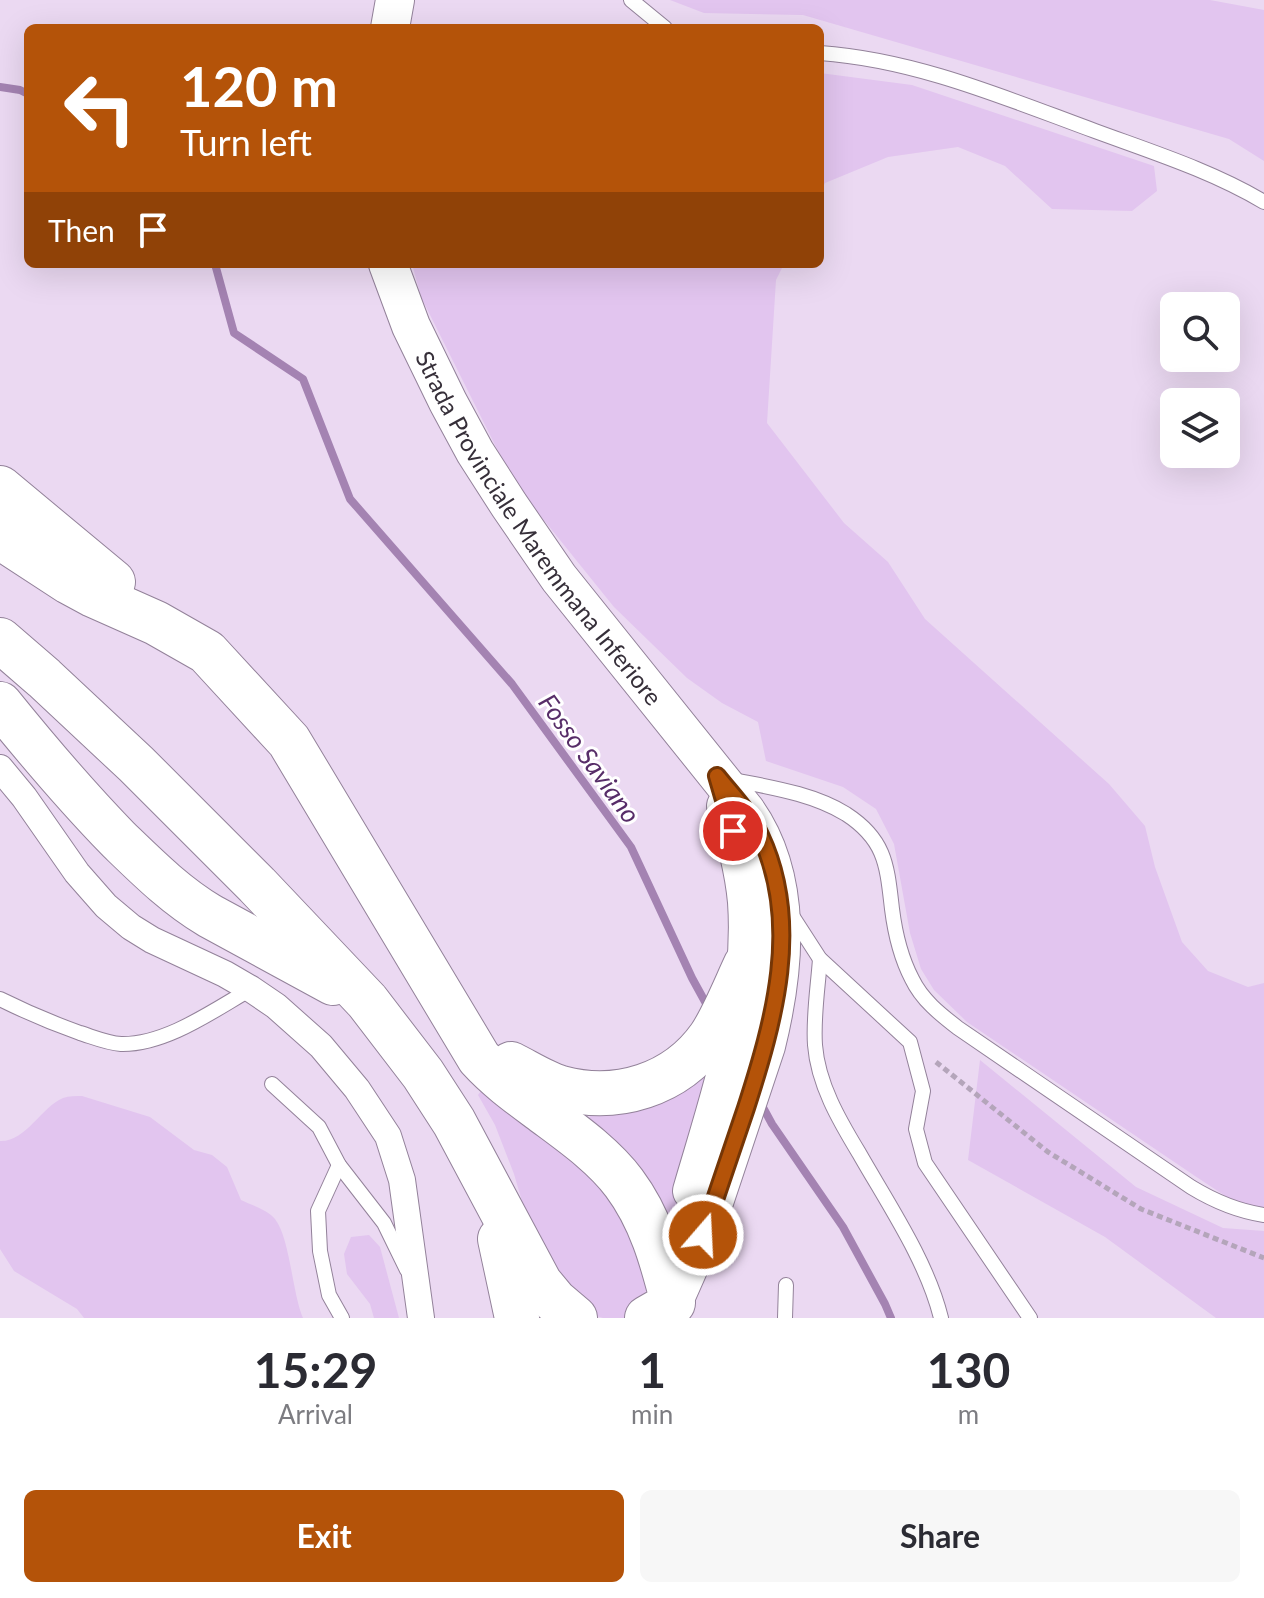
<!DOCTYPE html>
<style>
body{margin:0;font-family:Lato,sans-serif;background:#f7f7f7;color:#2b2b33;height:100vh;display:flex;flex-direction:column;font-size:30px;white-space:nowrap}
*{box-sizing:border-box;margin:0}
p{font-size:26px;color:#7c7c81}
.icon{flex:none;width:44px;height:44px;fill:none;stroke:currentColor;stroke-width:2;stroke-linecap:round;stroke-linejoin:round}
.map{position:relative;height:1318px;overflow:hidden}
.sheet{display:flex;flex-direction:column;background:#fff;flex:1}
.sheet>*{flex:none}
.hud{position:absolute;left:24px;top:24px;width:800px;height:244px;border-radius:12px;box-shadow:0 8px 32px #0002;background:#b45309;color:#fff;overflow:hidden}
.tools{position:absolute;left:1160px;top:292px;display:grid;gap:16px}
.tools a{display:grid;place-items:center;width:80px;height:80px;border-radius:12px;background:#fff;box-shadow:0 8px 32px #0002;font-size:40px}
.pin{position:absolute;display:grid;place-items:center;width:68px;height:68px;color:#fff;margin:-34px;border:4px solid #fff;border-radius:50%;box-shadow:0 2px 8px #0007}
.me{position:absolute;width:88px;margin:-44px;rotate:19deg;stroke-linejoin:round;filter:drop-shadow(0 0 6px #0008)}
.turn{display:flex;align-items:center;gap:28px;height:168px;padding:0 24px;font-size:36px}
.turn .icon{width:104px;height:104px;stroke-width:2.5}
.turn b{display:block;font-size:56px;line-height:68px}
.then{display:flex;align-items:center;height:76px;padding:0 24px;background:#0003;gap:16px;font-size:30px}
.eta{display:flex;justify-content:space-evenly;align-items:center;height:136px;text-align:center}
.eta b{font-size:48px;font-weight:700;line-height:56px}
.primary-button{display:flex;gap:16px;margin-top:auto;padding:16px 24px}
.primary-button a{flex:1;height:92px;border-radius:12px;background:#b45309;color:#fff;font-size:32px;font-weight:700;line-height:92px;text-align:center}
.primary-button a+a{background:#f7f7f7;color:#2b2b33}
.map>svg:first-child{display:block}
.green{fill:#e2c5ef}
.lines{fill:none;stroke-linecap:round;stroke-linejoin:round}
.stream{stroke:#a483b2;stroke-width:8}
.lane-casing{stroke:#93829a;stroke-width:16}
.street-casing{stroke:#93829a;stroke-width:28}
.secondary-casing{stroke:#93829a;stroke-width:40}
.highway-casing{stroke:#93829a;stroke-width:46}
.path{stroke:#b4a5ba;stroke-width:5;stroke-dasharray:6 4;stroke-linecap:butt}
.lane{stroke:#fff;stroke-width:14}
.street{stroke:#fff;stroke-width:26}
.secondary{stroke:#fff;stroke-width:38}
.highway{stroke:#fff;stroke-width:44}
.route-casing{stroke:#753606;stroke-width:20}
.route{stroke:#b45309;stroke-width:14}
.labels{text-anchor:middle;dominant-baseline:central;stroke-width:6;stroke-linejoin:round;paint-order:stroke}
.street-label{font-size:24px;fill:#362f39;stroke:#fff}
.water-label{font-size:26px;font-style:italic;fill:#572d68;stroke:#fff}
</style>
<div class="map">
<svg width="1264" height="1318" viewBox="0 0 1264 1318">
<rect width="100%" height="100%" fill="#ebd9f2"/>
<g class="green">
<polygon points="670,0 1210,0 1264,10 1264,161 1229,139 803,15 704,13"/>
<polygon points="820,73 912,85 1154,166 1157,191 1132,211 1052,209 1005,166 958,147 888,157 825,183 820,193"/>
<polygon points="412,264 784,264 776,280 767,423 844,523 888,562 925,619 1109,784 1145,826 1155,867 1182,942 1208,971 1248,987 1264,983 1264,1210 1233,1201 1195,1176 967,1022 934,990 921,969 910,933 894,844 876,809 843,787 766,761 758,722 722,703 687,678 614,607 514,483 421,297"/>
<polygon points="980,1060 1136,1187 1223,1228 1264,1231 1264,1318 1216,1318 1105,1237 968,1160"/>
<polygon points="706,1070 717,1081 679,1209 673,1218 666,1219 586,1122 591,1115"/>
<polygon points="481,1091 578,1163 619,1203 652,1275 637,1314 625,1318 603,1318 580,1311 544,1276 514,1174 495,1125 478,1095"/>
<path d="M82,1096L150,1117L194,1150L212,1155L227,1167L241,1200C251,1205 268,1210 275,1219C290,1238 292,1292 303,1318H84L77,1309L14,1271L0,1249V1141C26,1142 41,1107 63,1098C69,1096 76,1096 82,1096Z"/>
<polygon points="369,1235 380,1247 399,1318 374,1318 370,1304 347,1274 344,1254 351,1237"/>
</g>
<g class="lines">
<g class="stream">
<polyline points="0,87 20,90 28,94"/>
<polyline points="215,264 234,333 303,379 350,499 512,684 631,847 692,978 709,1009"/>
<polyline points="760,1102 772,1124 843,1227 885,1304 891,1318"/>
</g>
<defs>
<g id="lane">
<polyline points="631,0 665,28"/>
<path d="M820,53C917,60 1005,98 1095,131C1152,152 1212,171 1264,202"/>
<path d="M729,779C768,787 812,793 846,814C886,840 887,866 892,909C895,933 901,958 912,979C922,1000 940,1014 958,1028L1191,1187C1214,1201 1237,1211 1264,1215"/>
<polyline points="789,911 820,959 910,1042 923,1091 916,1129 925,1163 1030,1318"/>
<path d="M820,959C818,987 813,1017 815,1045C818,1084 839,1120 859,1153C888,1204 927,1261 941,1318"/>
<path d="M0,999C26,1012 52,1023 80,1033C93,1037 107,1043 121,1044C166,1045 214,1010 251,989"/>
<polyline points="272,1084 319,1127 339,1165 384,1223 407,1270"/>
<polyline points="339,1165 318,1211 320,1251 329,1295 342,1318"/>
<polyline points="785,1318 786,1285"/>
</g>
<polyline id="street" points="0,768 24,797 77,873 106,906 131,927 152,940 225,974 251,989 276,1006 321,1046 357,1089 388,1136 402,1180 421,1318"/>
<g id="secondary">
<polyline points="390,28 395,0"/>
<path id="s1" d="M388,264L411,326L448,402L475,452L509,505L559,578L746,811C794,879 785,969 766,1046L703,1235L673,1303"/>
<path d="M692,1191C719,1098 754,1000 747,902C744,869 735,837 726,806"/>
</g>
<g id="highway">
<polyline points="0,488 113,582"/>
<path d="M0,537L69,582L93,595L156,623L207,652L289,741L479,1058C499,1080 522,1096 546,1114C573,1134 604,1156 624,1183C651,1219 662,1260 673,1303L647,1318"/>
<polyline points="0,640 44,678 136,764 257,885 367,1001 423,1074 454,1122 540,1283 555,1301 575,1318"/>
<path d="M0,704C38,751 77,797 119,840C148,868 175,895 210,916L333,983"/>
<path d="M511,1064C527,1072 544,1083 561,1088C617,1103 676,1085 710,1037C723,1018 736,985 746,964"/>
<polyline points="500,1239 517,1318"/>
</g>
</defs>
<use href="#lane" class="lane-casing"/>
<use href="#street" class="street-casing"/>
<use href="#secondary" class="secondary-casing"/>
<use href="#highway" class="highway-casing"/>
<polyline class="path" points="936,1062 1048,1152 1141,1209 1264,1258"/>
<use href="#lane" class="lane"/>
<use href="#street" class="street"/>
<use href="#secondary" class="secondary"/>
<use href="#highway" class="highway"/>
</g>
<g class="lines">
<defs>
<path id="route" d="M703,1235C717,1193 732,1150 746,1108C774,1021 802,923 760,835C750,813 732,795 717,776L733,831"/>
</defs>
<use href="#route" class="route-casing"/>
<use href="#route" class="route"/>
</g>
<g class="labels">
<g class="street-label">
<text stroke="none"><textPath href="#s1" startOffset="306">Strada Provinciale Maremmana Inferiore</textPath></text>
</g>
<g class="water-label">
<text transform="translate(590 758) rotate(54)">Fosso Saviano</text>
</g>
</g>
</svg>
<div class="tools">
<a><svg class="icon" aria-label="search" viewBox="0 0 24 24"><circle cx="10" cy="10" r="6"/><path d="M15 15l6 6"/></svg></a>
<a><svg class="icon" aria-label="layers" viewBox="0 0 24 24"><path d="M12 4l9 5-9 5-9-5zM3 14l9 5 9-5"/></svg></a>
</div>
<div class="pin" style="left:733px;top:831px;background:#d93025"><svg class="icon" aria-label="arrive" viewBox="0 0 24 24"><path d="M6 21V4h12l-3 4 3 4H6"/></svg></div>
<svg class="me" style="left:703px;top:1235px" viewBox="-20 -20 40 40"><circle r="17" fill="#b45309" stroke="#fff" stroke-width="3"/><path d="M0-11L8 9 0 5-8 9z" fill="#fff"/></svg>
<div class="hud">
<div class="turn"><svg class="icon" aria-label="left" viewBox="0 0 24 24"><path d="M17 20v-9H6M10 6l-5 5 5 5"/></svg><div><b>120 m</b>Turn left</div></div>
<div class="then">Then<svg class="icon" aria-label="arrive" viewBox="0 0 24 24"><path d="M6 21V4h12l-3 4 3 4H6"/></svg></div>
</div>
</div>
<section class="sheet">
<div class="eta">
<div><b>15:29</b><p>Arrival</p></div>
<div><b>1</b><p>min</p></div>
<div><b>130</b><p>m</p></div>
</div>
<div class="primary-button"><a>Exit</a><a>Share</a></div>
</section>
